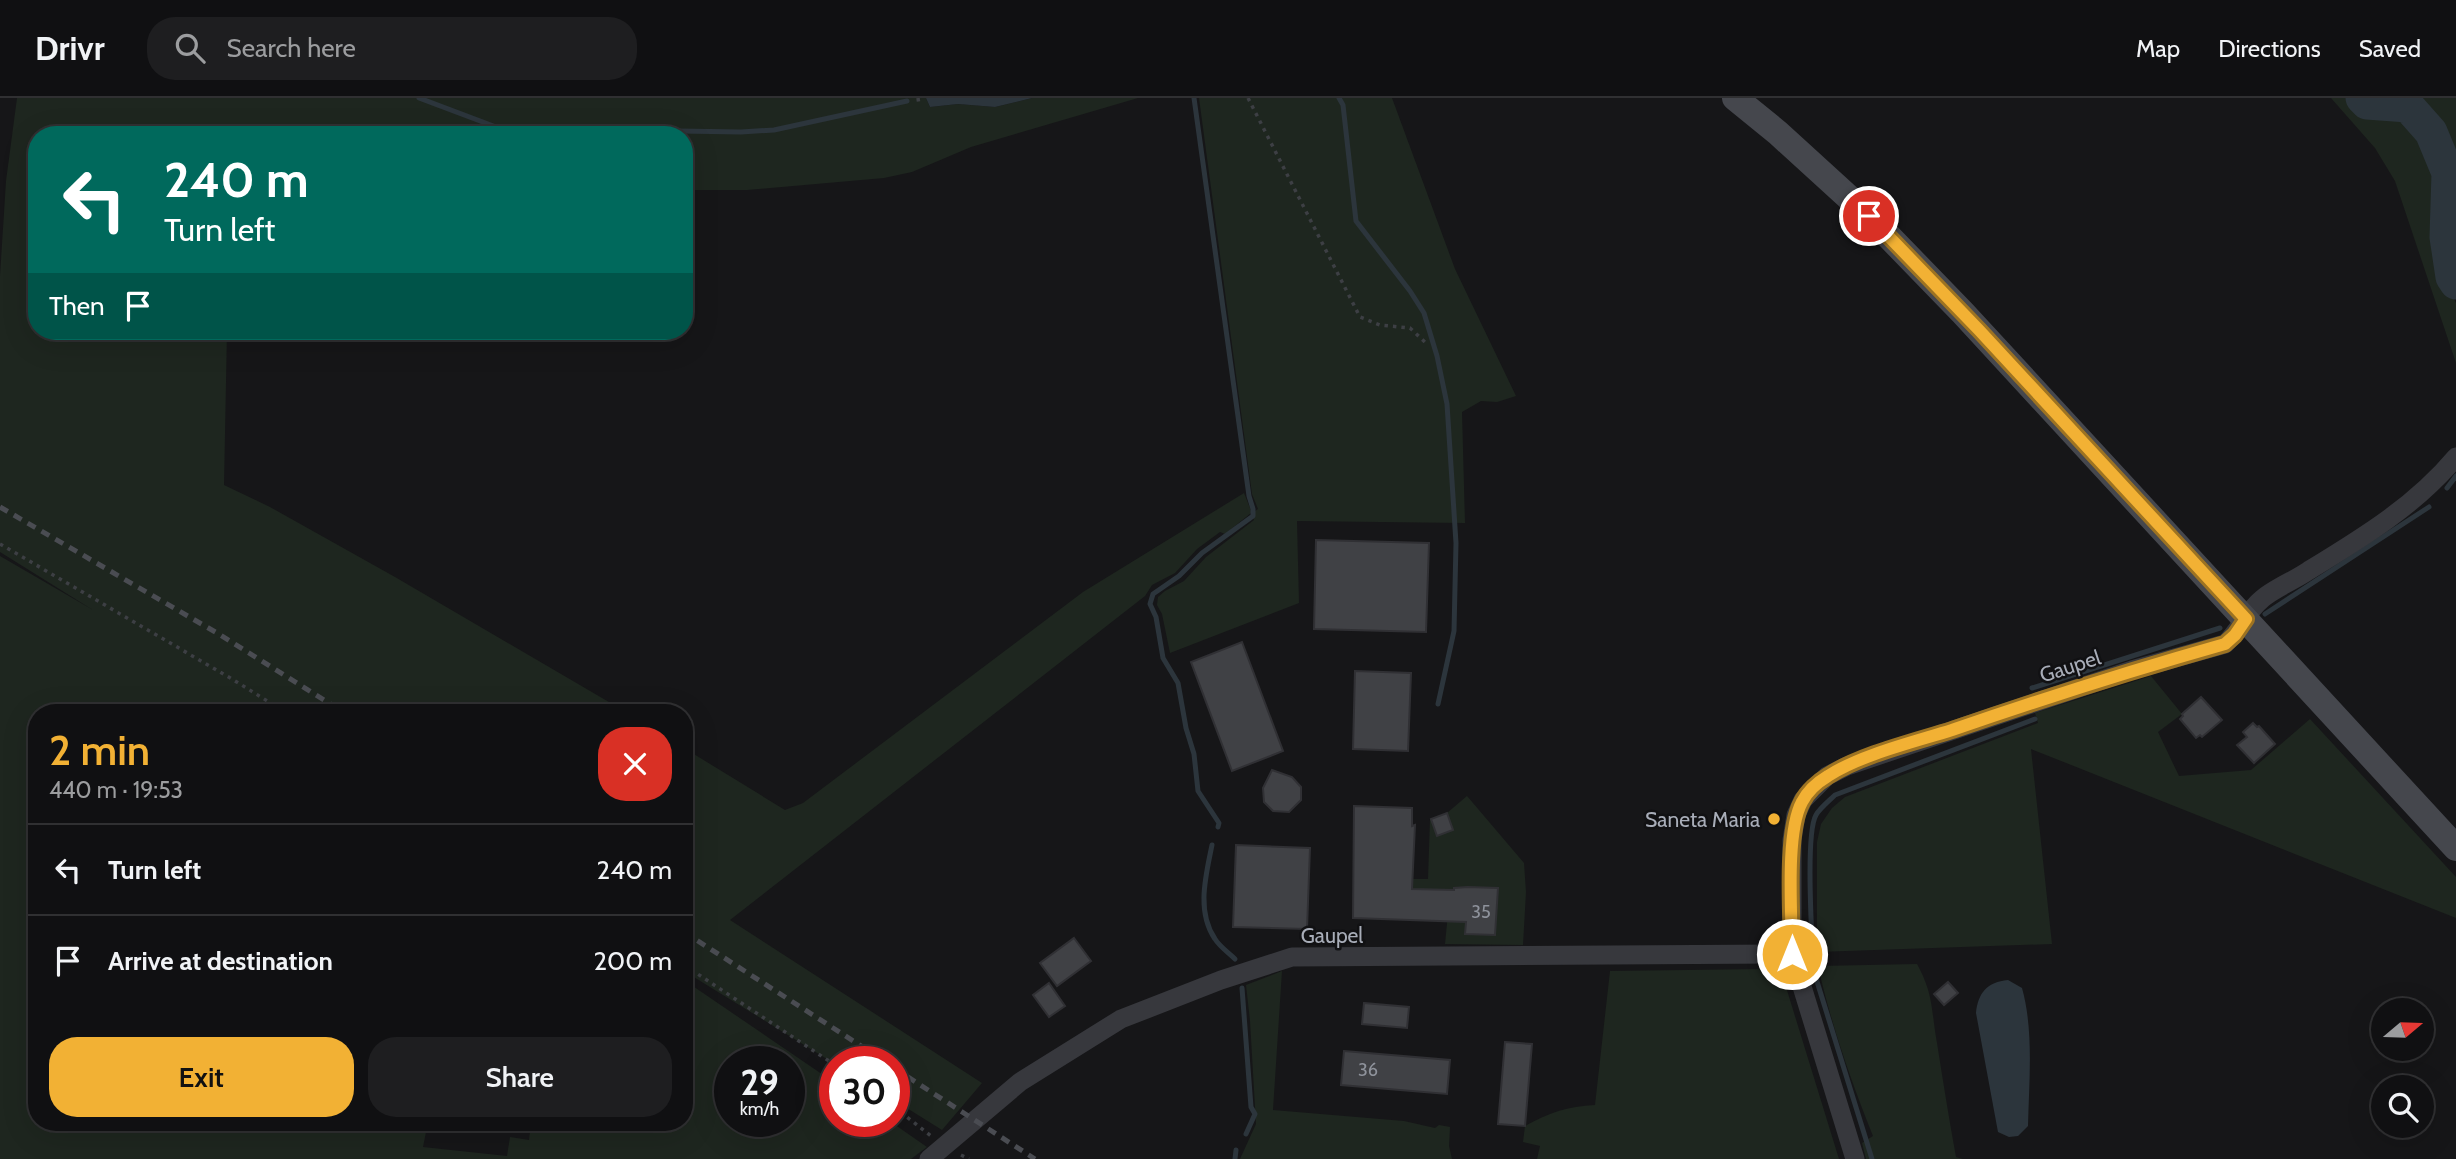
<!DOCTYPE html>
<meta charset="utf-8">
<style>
body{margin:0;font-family:Cabin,sans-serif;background:#1e1e20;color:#f1f3f6;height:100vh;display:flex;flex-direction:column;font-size:26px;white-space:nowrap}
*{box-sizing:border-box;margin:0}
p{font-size:23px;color:#9c9d9f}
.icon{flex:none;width:38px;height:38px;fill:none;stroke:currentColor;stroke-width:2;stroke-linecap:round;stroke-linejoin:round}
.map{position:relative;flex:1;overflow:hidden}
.sheet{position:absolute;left:28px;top:606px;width:665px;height:427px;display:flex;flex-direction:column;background:#101012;border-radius:28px;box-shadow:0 7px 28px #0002,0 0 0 2px #303032}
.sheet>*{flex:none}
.guide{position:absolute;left:28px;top:28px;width:665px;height:214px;border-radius:28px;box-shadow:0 7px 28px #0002,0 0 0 2px #303032;background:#00695c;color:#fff;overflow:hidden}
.needle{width:46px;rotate:71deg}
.buttons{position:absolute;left:2371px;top:900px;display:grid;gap:14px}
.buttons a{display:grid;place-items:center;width:63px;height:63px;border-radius:50%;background:#101012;box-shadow:0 7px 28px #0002,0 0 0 2px #303032;font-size:35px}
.speed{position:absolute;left:714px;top:948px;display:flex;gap:14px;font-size:35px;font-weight:700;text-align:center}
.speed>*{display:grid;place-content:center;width:91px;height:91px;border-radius:50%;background:#101012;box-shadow:0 7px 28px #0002,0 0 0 2px #303032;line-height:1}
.speed small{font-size:18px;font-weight:400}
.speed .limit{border:10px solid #d22;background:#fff;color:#111}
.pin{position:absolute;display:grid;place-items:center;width:60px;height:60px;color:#fff;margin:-30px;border:4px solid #fff;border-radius:50%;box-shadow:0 2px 7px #0007}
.me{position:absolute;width:77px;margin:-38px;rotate:0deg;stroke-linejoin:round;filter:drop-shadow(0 0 5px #0008)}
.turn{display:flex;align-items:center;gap:24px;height:147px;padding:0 21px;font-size:32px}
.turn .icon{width:91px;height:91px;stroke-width:2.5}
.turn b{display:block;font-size:49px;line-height:60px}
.then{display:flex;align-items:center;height:66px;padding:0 21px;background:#0003;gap:14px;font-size:26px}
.round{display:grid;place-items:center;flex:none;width:74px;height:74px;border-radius:28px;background:#1e1e20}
.summary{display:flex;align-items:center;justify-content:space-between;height:119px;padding:0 21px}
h1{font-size:42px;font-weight:600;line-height:52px;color:#f2b134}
.primary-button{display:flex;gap:14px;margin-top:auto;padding:14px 21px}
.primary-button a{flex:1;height:80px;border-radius:28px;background:#f2b134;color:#111;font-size:28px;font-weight:600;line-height:80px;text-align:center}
.primary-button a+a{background:#1e1e20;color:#f1f3f6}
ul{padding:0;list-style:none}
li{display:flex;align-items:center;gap:21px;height:91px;padding:0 21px;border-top:2px solid #303032}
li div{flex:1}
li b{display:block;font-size:26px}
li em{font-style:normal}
header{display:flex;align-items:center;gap:42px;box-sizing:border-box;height:98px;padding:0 35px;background:#101012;border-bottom:2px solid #303032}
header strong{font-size:33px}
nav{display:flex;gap:38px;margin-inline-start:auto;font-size:24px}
.search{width:490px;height:63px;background:#1e1e20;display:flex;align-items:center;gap:18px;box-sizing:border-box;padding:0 24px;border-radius:28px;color:#9c9d9f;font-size:26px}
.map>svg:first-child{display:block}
.green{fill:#1e261f;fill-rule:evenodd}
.water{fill:#2c353c}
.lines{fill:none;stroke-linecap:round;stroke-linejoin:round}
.stream{stroke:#2c353c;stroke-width:5}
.river{stroke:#2c353c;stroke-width:33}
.building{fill:#404145;stroke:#303034;stroke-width:2}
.path{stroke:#3d3f44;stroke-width:3.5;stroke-dasharray:3.5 5;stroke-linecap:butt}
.street{stroke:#37383d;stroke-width:19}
.secondary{stroke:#45474d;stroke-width:26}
.rail{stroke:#4a4c52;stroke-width:5;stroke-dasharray:9 7;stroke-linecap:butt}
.route-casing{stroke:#9d7322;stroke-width:18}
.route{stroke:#f2b134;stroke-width:12}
.poi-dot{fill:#f2b134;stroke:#111113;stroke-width:2.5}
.labels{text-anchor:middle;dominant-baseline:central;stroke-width:5;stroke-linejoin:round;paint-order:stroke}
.number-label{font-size:18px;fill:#8e929b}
.street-label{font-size:21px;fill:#a8adb8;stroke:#111113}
.poi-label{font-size:21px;fill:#a8adb8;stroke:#111113;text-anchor:end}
</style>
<header>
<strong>Drivr</strong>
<div class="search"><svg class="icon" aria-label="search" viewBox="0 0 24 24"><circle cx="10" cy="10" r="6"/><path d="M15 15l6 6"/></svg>Search here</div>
<nav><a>Map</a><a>Directions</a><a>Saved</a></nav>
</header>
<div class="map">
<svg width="2456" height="1061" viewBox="0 0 2456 1061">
<rect width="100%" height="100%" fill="#161618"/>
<g class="green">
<path d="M17,0H926L930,9L958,6L995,9L1032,0H1138L971,49L912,74L884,80L747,92H684V37H37V233H227L224,387L270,409L395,479L626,614H37V1024H428L423,1049L507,1058L510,1039L529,1042L531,1024H684V882L835,985V1024H891L927,1049L911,1061H0V458L93,512L0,454V178L6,83ZM730,964H789V1024H730Z"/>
<polygon points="1199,0 1392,0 1455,171 1516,298 1497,304 1481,303 1462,314 1465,425 1297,423 1299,505 1170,555 1162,516 1157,507 1158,499 1165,493 1184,483 1206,459 1254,422 1251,415 1225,436 1220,434 1197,451 1175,475 1152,487 1145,498 730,822 982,985 942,1032 894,1002 894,964 835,966 684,873 684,650 785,712 803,705 1083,494 1244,395 1252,415 1258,411 1252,396"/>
<polygon points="2331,0 2349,0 2370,15 2383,17 2404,16 2417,26 2435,64 2438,78 2441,104 2434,139 2444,180 2456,205 2456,265 2395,83 2375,50"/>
<path d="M2420,0H2456V52C2448,32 2436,15 2420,0Z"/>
<polygon points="2151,578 2182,616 2158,634 2179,678 2251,672 2310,621 2456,779 2456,820 2031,651 2052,846 1817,854 1817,744 1821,726 1832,710 1845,699 2038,625 2035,615"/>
<polygon points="1467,698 1524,765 1526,794 1523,847 1445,846 1449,805 1466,823 1465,836 1495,837 1498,790 1454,790 1454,792 1412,791 1413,781 1428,781 1430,721 1453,732 1447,715"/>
<path d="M1917,866C1934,897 1931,912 1937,945C1943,983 1949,1021 1956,1059L1963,1061H1866L1862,1045L1873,1038C1851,983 1831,926 1818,868Z"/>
<path d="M1764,871L1786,889L1839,1061H1537L1540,1048L1523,1044L1525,1028C1548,1015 1568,1008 1595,1007L1610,873Z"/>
<polygon points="1282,873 1273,1012 1404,1023 1435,1030 1439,1027 1450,1029 1449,1048 1452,1061 1240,1061 1256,1026 1250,923 1246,887"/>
</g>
<g class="water">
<polygon points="926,0 1032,0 995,9 958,6 930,9"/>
<path d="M2008,882L2022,890C2034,933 2029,984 2028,1028L2018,1038L2009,1039L1998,1034L1976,915C1978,895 1987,884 2008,882Z"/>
</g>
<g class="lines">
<g class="stream">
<polyline points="419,0 504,32 555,31 741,34 774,32 907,3"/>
<polyline points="1194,0 1249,398 1253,411 1253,418 1202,455 1179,478 1153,496 1150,506 1156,519 1163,560 1178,585 1186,630 1194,656 1198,693 1219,725 1218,729"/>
<polyline points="1339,0 1343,7 1356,123 1410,193 1424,215 1437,258 1447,306 1456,445 1454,533 1438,606"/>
<polyline points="2447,390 2456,378"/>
<polyline points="2265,516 2429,409"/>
<polyline points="2032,590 2220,530"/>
<path d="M1212,747C1206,777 1196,813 1215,841C1220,849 1229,855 1235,861"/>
<polyline points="1242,890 1251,1009 1255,1016 1246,1036"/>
<polyline points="1235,1061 1236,1052"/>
<path d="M1872,1061L1815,877C1812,851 1805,736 1816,717C1820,710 1829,703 1835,697L2035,621"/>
</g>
<polyline class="river" points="2362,0 2367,5 2408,8 2431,34 2448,75 2446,139 2452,179 2456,185"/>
</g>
<g class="building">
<polygon points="1316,442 1429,445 1426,534 1314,531"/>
<polygon points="1242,544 1283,653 1232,673 1191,564"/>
<polygon points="1355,573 1411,575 1408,653 1353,651"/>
<polygon points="2201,599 2222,622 2202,639 2200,637 2196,640 2180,621 2183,618 2182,616"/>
<polygon points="2253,625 2257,629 2259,628 2275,646 2254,665 2237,647 2247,639 2243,634"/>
<polygon points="1272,672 1292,679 1301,689 1301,702 1289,714 1273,713 1264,704 1263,690"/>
<polygon points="1354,708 1412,710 1412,728 1415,727 1412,791 1454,792 1454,790 1468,789 1498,790 1495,837 1465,836 1466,824 1353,820"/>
<polygon points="1447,715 1453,732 1437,738 1431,721"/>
<polygon points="1236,747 1310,750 1307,831 1233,829"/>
<polygon points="1074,840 1091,863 1057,888 1040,865"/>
<polygon points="1948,884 1958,895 1944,907 1934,896"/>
<polygon points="1049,885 1065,908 1049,919 1033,897"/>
<polygon points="1364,905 1409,909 1407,930 1362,926"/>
<polygon points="1505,944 1532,946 1525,1028 1498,1026"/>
<polygon points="1344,953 1450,962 1447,996 1341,987"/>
</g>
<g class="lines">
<g class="path">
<polyline points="918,0 919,7"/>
<polyline points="1248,0 1360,219 1380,227 1410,230 1427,246"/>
<polyline points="0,446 232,581 285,614"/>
<polyline points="684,867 835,967"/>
<polyline points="894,1009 931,1038"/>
<polyline points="961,1057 969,1061"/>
</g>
<g class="street">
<polyline points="929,1061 1020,984 1121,921 1221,882 1292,859 1792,856"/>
<path d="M1855,1061L1792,856V742L1796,717L1803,702L1827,678L1847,668L2132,572L2225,546C2239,533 2247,513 2262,501C2273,491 2295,482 2308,473C2362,440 2415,408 2456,359"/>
</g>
<polyline class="secondary" points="1735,0 1778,35 1869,118 1963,215 2456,750"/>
<g class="rail">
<polyline points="0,409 217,535 343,614"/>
<polyline points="684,834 886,964"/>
<polyline points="894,970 1035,1061"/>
</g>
</g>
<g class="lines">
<defs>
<path id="route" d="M1792,856C1792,819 1785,735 1802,704C1807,694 1818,684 1828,678C1860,657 1914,644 1952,632C2042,601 2133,572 2225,546L2235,537L2246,521L1979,232L1869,118"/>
</defs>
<use href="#route" class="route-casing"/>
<use href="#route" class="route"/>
</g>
<circle class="poi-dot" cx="1774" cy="721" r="7"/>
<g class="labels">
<g class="number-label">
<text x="1481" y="814">35</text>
<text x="1368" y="972">36</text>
</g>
<g class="street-label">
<text transform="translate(2070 568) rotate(-18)">Gaupel</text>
<text x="1332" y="837">Gaupel</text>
</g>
<g class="poi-label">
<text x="1760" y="721">Saneta Maria</text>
</g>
</g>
</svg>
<div class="buttons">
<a><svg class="needle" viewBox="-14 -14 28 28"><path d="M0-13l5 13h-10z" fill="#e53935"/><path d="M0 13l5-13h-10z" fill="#9c9d9f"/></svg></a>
<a><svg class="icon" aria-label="search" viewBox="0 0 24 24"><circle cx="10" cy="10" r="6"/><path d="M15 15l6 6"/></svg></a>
</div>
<div class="speed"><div>29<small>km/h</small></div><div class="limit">30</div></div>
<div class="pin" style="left:1869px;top:118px;background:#d93025"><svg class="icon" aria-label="arrive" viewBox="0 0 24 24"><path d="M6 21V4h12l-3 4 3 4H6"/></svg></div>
<svg class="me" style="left:1792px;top:856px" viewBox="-20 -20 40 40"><circle r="17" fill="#f2b134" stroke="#fff" stroke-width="3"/><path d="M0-11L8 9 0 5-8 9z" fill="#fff"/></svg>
<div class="guide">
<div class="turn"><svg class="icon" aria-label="left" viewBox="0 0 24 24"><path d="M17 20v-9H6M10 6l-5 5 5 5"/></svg><div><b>240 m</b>Turn left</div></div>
<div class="then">Then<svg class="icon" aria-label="arrive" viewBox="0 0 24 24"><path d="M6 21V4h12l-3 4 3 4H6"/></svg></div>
</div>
<section class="sheet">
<div class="summary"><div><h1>2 min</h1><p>440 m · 19:53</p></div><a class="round" style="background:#d93025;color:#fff"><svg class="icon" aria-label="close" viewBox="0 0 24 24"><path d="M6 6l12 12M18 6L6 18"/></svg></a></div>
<ul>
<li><svg class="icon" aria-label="left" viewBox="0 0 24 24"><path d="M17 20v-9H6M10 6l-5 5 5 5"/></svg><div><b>Turn left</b></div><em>240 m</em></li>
<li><svg class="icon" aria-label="arrive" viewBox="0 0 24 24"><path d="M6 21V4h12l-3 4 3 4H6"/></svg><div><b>Arrive at destination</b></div><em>200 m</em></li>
</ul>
<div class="primary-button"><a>Exit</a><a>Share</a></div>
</section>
</div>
